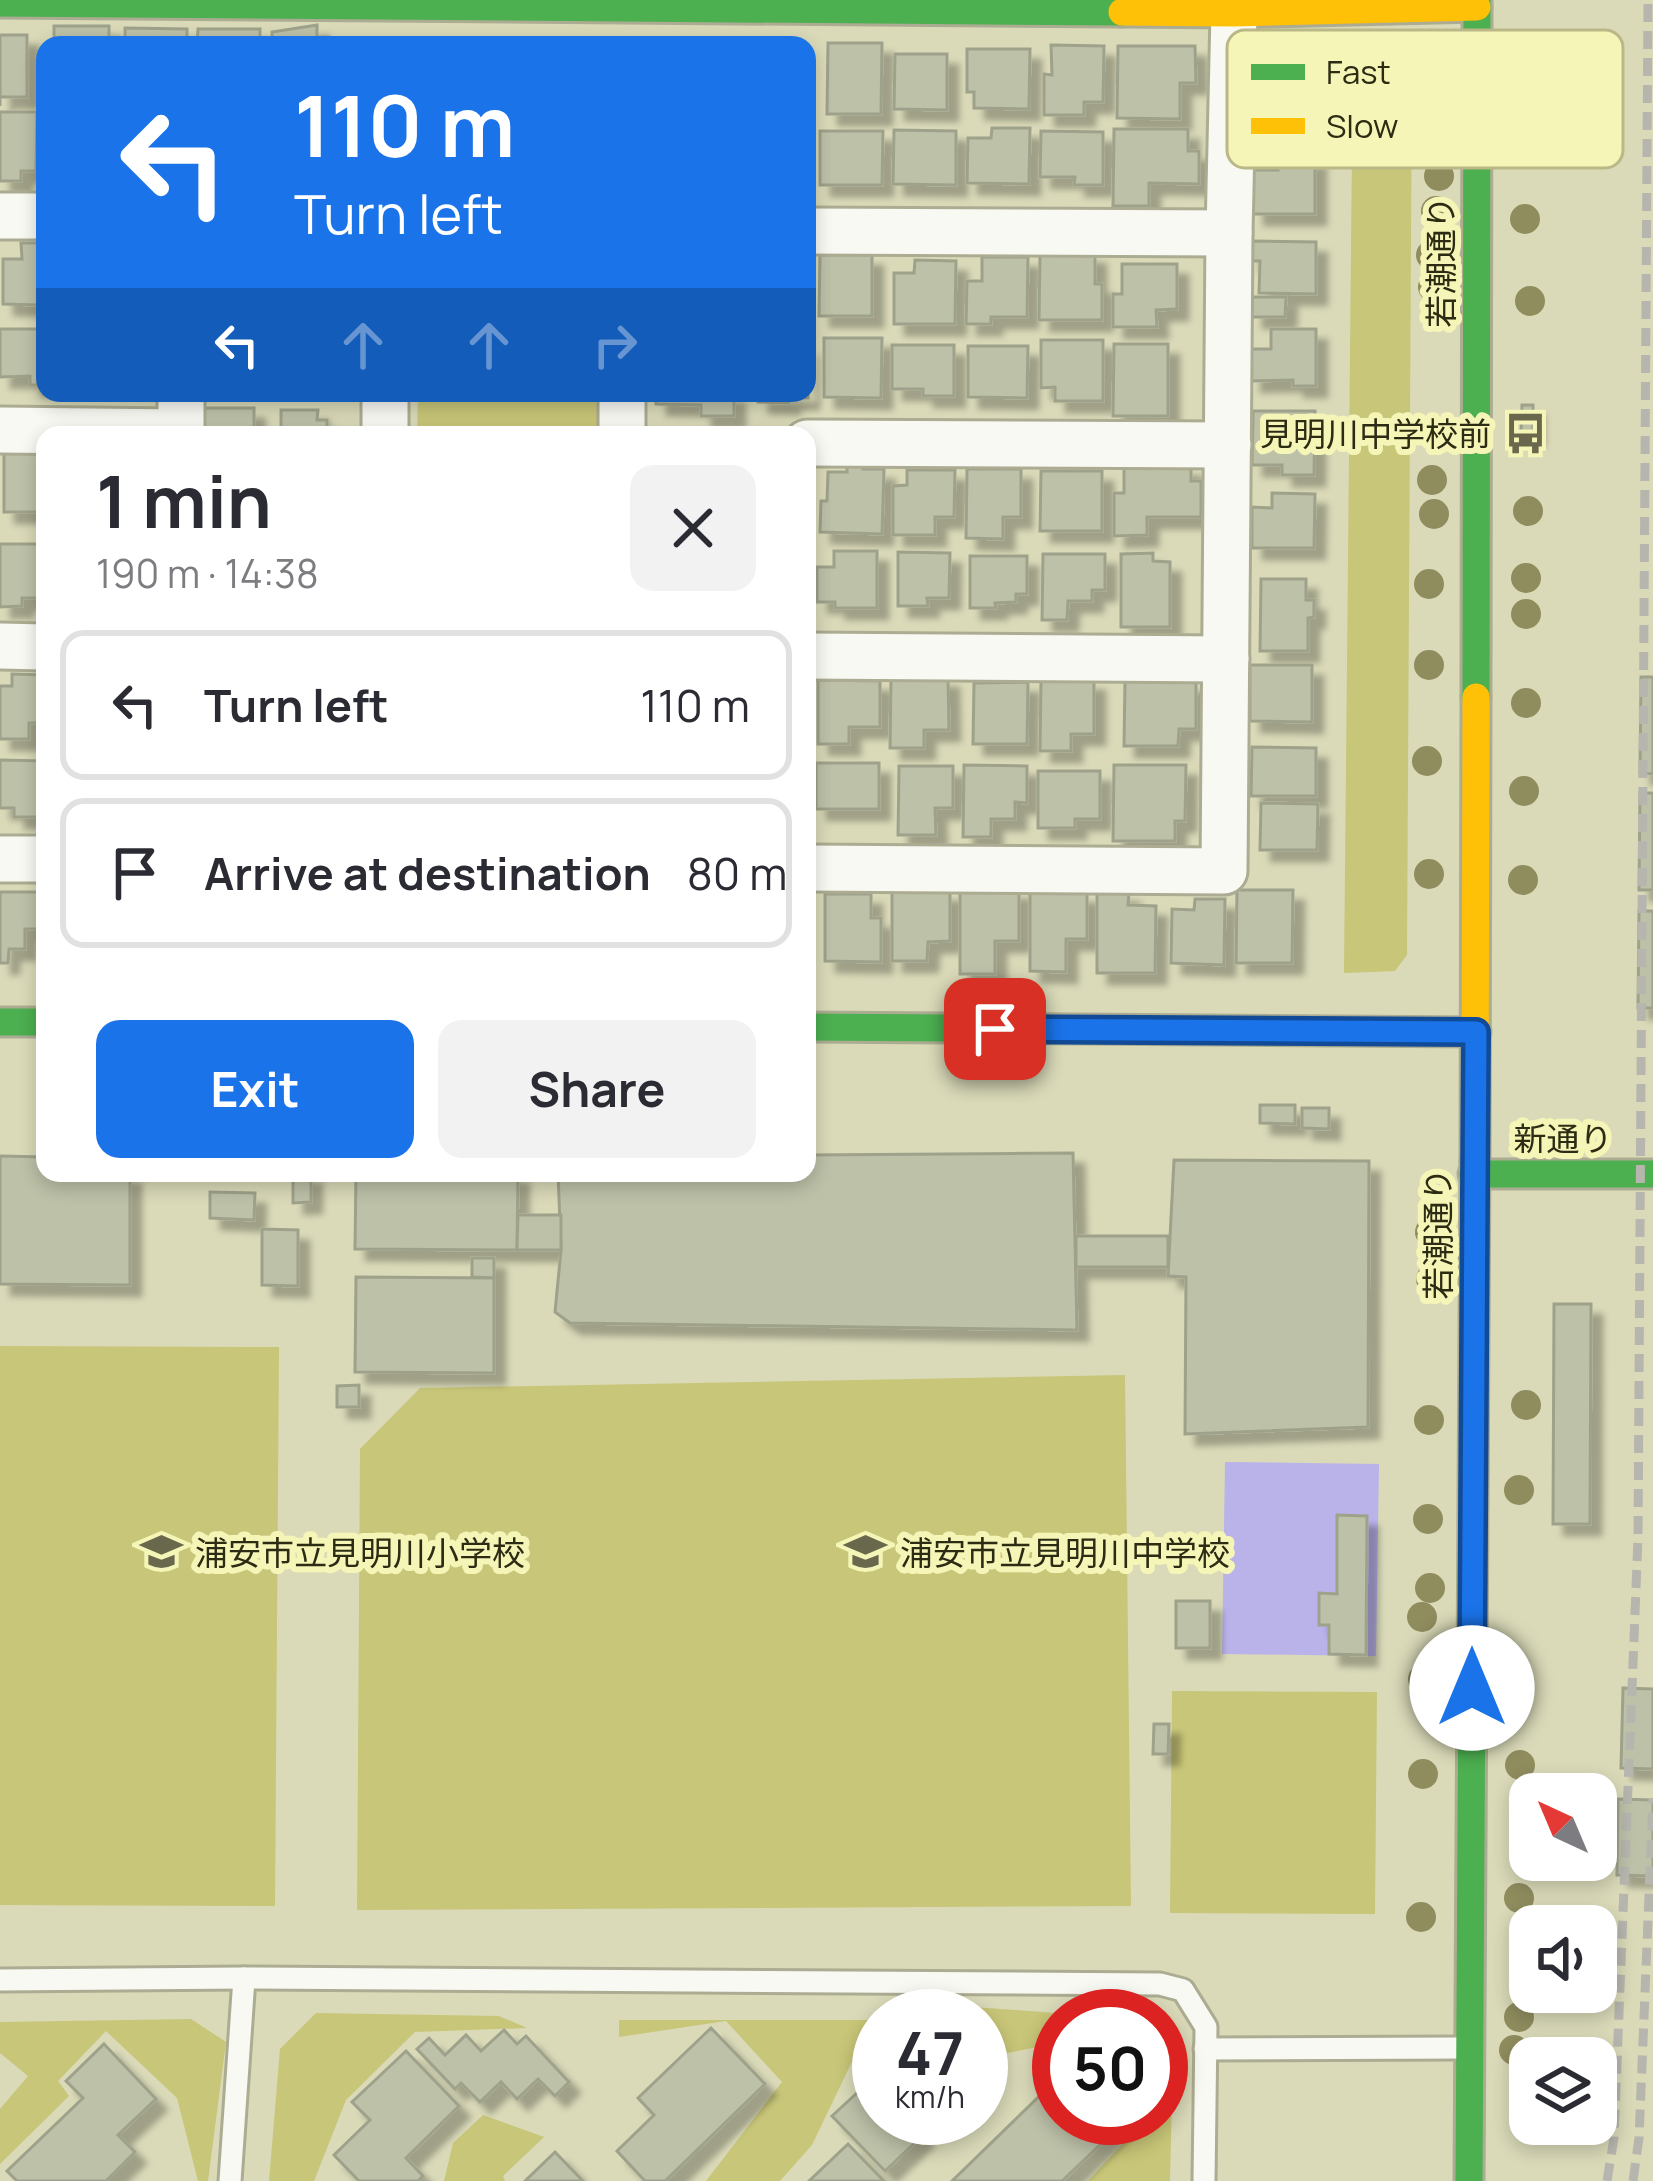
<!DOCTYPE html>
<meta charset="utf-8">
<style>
body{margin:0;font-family:Manrope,"Noto Sans JP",sans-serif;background:#f2f2f3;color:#2b2b33;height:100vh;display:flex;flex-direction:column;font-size:45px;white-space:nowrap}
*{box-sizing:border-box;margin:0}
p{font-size:39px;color:#7c7c81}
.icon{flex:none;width:66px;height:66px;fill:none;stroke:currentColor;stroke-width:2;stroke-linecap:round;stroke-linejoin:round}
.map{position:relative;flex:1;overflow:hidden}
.panel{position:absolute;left:36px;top:426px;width:780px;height:756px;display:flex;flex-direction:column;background:#fff;border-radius:24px;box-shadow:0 6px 18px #0003}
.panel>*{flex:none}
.top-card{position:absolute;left:36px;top:36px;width:780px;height:366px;border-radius:24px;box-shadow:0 6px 18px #0003;background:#1a73e8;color:#fff;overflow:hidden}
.needle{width:78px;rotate:316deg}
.fabs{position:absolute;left:1509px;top:1773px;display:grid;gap:24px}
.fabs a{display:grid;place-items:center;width:108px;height:108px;border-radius:24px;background:#fff;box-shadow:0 6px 18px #0003;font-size:60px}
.speed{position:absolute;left:852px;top:1989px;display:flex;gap:24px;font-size:60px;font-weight:700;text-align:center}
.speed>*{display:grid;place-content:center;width:156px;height:156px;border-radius:50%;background:#fff;box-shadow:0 6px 18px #0003;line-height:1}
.speed small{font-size:30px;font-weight:400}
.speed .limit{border:18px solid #d22;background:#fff;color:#111}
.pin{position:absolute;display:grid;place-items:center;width:102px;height:102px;color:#fff;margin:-51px;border-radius:24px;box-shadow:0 6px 18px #0006}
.me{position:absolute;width:132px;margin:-66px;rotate:0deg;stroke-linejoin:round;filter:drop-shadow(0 0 9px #0008)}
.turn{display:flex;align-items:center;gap:42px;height:252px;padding:0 60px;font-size:54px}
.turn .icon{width:156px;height:156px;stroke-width:2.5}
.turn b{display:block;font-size:84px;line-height:102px}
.lanes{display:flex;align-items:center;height:114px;padding:0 60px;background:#0003;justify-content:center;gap:60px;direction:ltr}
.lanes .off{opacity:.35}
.round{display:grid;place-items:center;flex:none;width:126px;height:126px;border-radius:24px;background:#f2f2f3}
.headline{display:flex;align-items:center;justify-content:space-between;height:204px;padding:0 60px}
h1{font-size:72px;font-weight:700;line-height:90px}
.button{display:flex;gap:24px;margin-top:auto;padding:24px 60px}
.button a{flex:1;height:138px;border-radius:24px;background:#1a73e8;color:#fff;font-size:48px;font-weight:700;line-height:138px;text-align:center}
.button a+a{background:#f2f2f3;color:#2b2b33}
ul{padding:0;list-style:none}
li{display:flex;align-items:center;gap:36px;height:150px;margin:0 24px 18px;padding:0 36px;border:6px solid #e1e1e2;border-radius:24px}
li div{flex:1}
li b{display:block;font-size:45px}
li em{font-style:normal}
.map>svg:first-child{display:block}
.green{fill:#c8c678}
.water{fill:#b9b3ea}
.building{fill:#bdc1a8;stroke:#9fa28a;stroke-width:3;filter:url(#shadow)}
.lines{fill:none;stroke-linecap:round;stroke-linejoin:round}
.lane-casing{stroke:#acac92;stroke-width:27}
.street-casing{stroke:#acac92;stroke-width:51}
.fast-casing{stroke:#acac92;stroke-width:33}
.slow-casing{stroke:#acac92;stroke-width:33}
.lane{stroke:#f9f9f4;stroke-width:21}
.street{stroke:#f9f9f4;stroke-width:45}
.fast{stroke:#4caf50;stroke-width:27}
.slow{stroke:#ffc107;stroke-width:27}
.rail{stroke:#b6b6ae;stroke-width:9;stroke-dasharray:18 9;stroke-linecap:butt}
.tree{fill:#8f8d5e}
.route-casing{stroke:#114b97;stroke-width:30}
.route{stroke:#1a73e8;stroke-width:21}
.labels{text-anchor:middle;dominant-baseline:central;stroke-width:12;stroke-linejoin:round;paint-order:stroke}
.street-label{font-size:33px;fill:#2c2b13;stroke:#f5f5b7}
.poi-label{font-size:33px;fill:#2c2b13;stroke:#f5f5b7;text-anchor:start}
.key{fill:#f5f5b7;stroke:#b9b886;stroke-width:3}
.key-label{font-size:33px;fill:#2c2b13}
</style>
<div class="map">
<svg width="1653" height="2181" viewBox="0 0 1653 2181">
<defs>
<filter id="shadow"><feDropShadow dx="11" dy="11" stdDeviation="3" flood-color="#0004"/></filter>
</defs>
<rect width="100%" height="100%" fill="#dadab9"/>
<g class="green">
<polygon points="1353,42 1396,43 1412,62 1407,955 1395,971 1344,973"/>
<polygon points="418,393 605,393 604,435 417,435"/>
<polygon points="0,1346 279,1347 275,1906 0,1905"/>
<polygon points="1125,1375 1131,1906 357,1910 360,1449 420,1388"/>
<polygon points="1172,1691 1377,1692 1375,1914 1170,1913"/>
<polygon points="892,2001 1096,2016 1059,2016 1059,2043 981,2058 981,2016 906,2016"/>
<polygon points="316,2013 499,2016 527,2028 415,2032 346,2100 314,2181 269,2181 280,2049"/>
<polygon points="191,2019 226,2042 208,2181 198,2181 177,2098 106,2031 58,2081 69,2096 0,2164 0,2109 28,2076 0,2053 0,2022"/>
<polygon points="619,2020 872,2020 812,2145 780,2181 706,2181 782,2082 726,2021 619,2037"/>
<polygon points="1161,2037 1173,2048 1170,2181 1088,2181 1147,2118 1161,2118"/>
<polygon points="483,2115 544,2137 503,2176 505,2181 444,2181 453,2143"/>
</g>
<polygon class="water" points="1225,1462 1379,1464 1376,1656 1222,1654"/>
<g class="building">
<polygon points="317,25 317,37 329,37 329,45 272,45 272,32"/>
<rect x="54" y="26" width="55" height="19"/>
<polygon points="125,28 187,29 187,45 125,45"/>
<polygon points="198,29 260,29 260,45 197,45"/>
<polygon points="0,35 27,35 27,97 0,97 0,106"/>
<polygon points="828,43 882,43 881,114 827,114"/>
<polygon points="1051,45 1104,46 1103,102 1084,102 1084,115 1044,115 1044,74 1052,75"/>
<polygon points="1118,46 1195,46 1196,83 1180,83 1180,119 1117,118"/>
<polygon points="967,49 1030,49 1029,109 974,108 974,92 967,92"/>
<polygon points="895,54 947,54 947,110 894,109"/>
<polygon points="0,112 37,112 36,171 21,171 21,181 0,181"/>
<polygon points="992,128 1030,128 1029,184 967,183 968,138 991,138"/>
<polygon points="1114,129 1188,129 1188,151 1199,151 1199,184 1149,183 1149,206 1113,206"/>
<polygon points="894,130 956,131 956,185 893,184"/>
<polygon points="820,131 883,131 882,185 820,185"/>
<polygon points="1041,131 1103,132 1103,185 1074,185 1075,177 1040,177"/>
<polygon points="1315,157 1315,214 1253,214 1253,170 1278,170 1278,158"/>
<polygon points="1250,241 1316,242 1316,294 1259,293 1260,261 1250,261"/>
<polygon points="21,243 45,243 45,292 38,292 38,305 3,304 3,259 22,259"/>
<polygon points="1040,253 1095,253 1095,284 1102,284 1102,320 1039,320"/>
<polygon points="820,255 872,255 872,316 819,316"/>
<polygon points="982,257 1028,257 1027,317 991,317 991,324 966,324 967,281 982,281"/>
<polygon points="915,260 956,261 955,324 894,324 894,273 914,273"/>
<polygon points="1122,264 1177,264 1177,309 1156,310 1157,327 1113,327 1113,294 1122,294"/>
<polygon points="1252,297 1286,297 1285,317 1252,317"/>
<polygon points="0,329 45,329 45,385 30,385 30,376 0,377"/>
<polygon points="1271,329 1316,329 1316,386 1293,386 1293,380 1250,381 1251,349 1271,349"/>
<polygon points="824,338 882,338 881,398 824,397"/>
<polygon points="1041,340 1103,340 1103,401 1055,401 1055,387 1041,388"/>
<polygon points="808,344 808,398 789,398 789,403 758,402 758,393 807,393"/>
<polygon points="1114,344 1168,344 1168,416 1113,416"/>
<polygon points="892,345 954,345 954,396 923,396 923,389 892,389"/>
<polygon points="968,346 1028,346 1027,398 968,397"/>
<polygon points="656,393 734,393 734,416 701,416 701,405 656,404"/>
<polygon points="1522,405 1533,405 1533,435 1521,435"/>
<rect x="202" y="408" width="52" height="27"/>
<polygon points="281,410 318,410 317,420 327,420 327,435 281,435"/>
<polygon points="1253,411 1315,411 1314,475 1282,475 1282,465 1252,465"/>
<polygon points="4,453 45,454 45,512 4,512"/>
<polygon points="847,462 863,463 863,469 884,469 882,534 820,532 821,501 827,501 828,472 847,472"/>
<polygon points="1124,465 1191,466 1191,481 1201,481 1201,517 1147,517 1147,535 1114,536 1114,493 1124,493"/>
<polygon points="967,469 1021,469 1021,517 1003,517 1003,539 966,538"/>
<polygon points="907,470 955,470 954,517 935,517 935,535 893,535 893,486 907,485"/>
<polygon points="1041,471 1102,471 1102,531 1040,531"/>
<polygon points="1272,493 1315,494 1314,548 1252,548 1252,507 1272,508"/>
<polygon points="0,544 45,544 45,598 22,598 22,606 0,607"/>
<polygon points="834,551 877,551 877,608 835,608 835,602 817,602 817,567 834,567"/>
<polygon points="898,552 950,553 949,598 927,598 928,606 898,606"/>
<polygon points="1153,553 1153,561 1170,562 1170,627 1121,627 1121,554"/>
<polygon points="1043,554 1105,554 1105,590 1092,590 1092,601 1068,601 1067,620 1042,620"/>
<polygon points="970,556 1027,556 1027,594 1016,594 1016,602 995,603 996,608 970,608"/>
<polygon points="1261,579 1306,579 1306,600 1314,600 1314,617 1308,618 1308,651 1260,651"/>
<polygon points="1250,665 1312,665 1312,722 1250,721"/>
<polygon points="12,674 45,675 45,723 29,723 29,739 0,739 0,686 12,686"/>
<polygon points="891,677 948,677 949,730 924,730 924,748 890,748"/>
<polygon points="1641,677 1653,677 1653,774 1640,773"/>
<polygon points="1041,679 1094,680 1094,734 1071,734 1071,751 1040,751"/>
<polygon points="818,680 880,681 880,727 849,727 849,744 818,744"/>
<polygon points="1125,681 1196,682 1196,729 1179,729 1178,746 1124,746"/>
<polygon points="1028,682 1027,744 973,744 974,683"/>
<polygon points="1252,747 1316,748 1316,796 1251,796"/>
<polygon points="0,760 45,761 45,817 14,817 14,808 0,808"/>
<rect x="816" y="763" width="63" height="46"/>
<polygon points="964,765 1027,766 1027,803 1015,802 1015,819 991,819 991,837 963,837"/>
<polygon points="1114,765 1186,765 1185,821 1175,821 1175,841 1113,841"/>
<polygon points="899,766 953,766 953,808 935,808 936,835 898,835"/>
<polygon points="1038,771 1100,771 1100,819 1075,819 1075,828 1038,828"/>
<polygon points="1640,793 1653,793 1653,890 1639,890"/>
<polygon points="1261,803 1318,804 1317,850 1260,850"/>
<polygon points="960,889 1019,889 1019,941 995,941 995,974 960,974"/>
<polygon points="1237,890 1293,890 1292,963 1236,963"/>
<polygon points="892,891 950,891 950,941 928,942 927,961 892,961"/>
<polygon points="1097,891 1129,892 1128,905 1156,906 1155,973 1097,973"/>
<polygon points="0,892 39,892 39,929 25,929 25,949 9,949 8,963 0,963"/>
<polygon points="1030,892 1087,893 1087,939 1066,939 1066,972 1030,971"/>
<polygon points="825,894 871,894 871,918 881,918 881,962 825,961"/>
<polygon points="1195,899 1225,899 1224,965 1171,963 1172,909 1194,910"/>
<polygon points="1639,911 1653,911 1653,1008 1638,1008"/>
<polygon points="1260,1105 1295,1105 1295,1124 1260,1123"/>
<polygon points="1302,1108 1329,1108 1329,1129 1302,1128"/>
<polygon points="1073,1153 1077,1330 570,1323 555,1312 561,1250 558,1173 807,1173 807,1155"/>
<polygon points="0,1156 45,1157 45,1173 130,1173 130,1285 0,1284"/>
<polygon points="1174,1160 1369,1161 1368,1427 1185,1434 1186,1277 1168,1276"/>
<polygon points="293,1173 311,1173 311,1202 293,1203"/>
<polygon points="356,1173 518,1173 517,1250 355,1249"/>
<polygon points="210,1192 255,1193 254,1220 210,1218"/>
<polygon points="518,1215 561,1215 561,1250 517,1250"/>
<polygon points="262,1229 298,1230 298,1286 262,1285"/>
<rect x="1076" y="1236" width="92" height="31"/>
<polygon points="472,1258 494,1258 494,1278 472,1277"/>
<polygon points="356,1277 494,1278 494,1373 355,1372"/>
<polygon points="1554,1304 1591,1304 1590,1524 1553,1524"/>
<polygon points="359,1385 359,1407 337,1407 337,1386"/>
<polygon points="1337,1515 1367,1516 1366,1655 1329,1654 1329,1625 1319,1625 1319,1593 1337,1594"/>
<rect x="1176" y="1601" width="34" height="47"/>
<polygon points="1623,1688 1653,1689 1653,1769 1621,1768"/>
<polygon points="1154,1724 1169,1724 1168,1754 1153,1754"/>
<polygon points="1618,1799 1653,1800 1653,1876 1617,1875"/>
<polygon points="711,2028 765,2084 665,2181 645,2181 617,2151 654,2115 638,2098"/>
<polygon points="504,2030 517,2044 526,2036 569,2082 555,2096 538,2079 517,2099 501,2082 480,2102 461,2083 455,2089 417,2049 429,2038 445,2055 466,2035 481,2051"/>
<polygon points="879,2040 879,2118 906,2118 923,2135 885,2171 832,2116 871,2080 855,2064"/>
<polygon points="104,2044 156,2099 118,2135 135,2152 106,2181 17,2181 7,2171 83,2098 66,2081"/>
<polygon points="406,2051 459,2106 406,2158 423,2176 418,2181 359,2181 334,2155 370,2120 352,2102"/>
<polygon points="1059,2077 1059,2118 1128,2118 1062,2181 952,2181"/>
<polygon points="848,2144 884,2181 809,2181"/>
<polygon points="555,2152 583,2181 525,2181"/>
</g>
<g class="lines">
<defs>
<g id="lane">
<polyline points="0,1980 244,1978 1160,1984 1183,1990 1206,2027 1204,2181"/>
<polyline points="1205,2049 1463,2048"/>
<polyline points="230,2181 244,1978"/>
</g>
<g id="street">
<polyline points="0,216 45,216"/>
<polyline points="807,231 1229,233"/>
<polyline points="0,430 181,432"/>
<polyline points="181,435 181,393"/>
<polyline points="385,435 385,393"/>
<polyline points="622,435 622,393"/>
<polyline points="807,443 1228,445"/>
<polyline points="0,646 45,647"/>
<polyline points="807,656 1226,659"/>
<polyline points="0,859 45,859"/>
<polyline points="807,868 1224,871 1229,233 1234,13"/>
</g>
<g id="fast">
<polyline points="0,3 1122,12"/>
<polyline points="1476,697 1477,0"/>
<polyline points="0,1022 45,1022"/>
<polyline points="807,1027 1476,1032"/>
<polyline points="1473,1174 1653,1174"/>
<polyline points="1469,2181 1475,1161"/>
</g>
<g id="slow">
<polyline points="1122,12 1234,13 1477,7"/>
<polyline points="1475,1161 1476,697"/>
</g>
</defs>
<use href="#lane" class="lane-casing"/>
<use href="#street" class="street-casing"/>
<use href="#fast" class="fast-casing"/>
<use href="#slow" class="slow-casing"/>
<use href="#lane" class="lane"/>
<use href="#street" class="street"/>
<use href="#fast" class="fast"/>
<use href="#slow" class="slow"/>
<g class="rail">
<polyline points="1607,2181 1614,2138 1638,1538 1648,0"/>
<polyline points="1633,2181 1639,2138 1653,1799"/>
</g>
</g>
<g class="tree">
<circle cx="1439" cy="176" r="15"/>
<circle cx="1436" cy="211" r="15"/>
<circle cx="1525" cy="219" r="15"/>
<circle cx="1431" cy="255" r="15"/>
<circle cx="1433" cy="287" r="15"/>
<circle cx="1530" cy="301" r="15"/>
<circle cx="1432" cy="480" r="15"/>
<circle cx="1528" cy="511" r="15"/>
<circle cx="1434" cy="514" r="15"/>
<circle cx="1526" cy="578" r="15"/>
<circle cx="1429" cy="584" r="15"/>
<circle cx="1526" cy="614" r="15"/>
<circle cx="1429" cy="665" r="15"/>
<circle cx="1526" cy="703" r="15"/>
<circle cx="1427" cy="761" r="15"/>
<circle cx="1524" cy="791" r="15"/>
<circle cx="1429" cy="874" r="15"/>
<circle cx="1523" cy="880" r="15"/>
<circle cx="1430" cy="1232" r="15"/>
<circle cx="1431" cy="1279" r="15"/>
<circle cx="1526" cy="1405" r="15"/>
<circle cx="1429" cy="1420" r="15"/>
<circle cx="1519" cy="1490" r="15"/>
<circle cx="1428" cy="1519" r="15"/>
<circle cx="1430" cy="1588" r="15"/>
<circle cx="1422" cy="1617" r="15"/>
<circle cx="1423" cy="1679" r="15"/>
<circle cx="1520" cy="1765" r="15"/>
<circle cx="1423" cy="1774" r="15"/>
<circle cx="1519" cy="1898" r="15"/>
<circle cx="1421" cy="1917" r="15"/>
<circle cx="1519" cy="2017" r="15"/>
<circle cx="1514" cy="2050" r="15"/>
</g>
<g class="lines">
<defs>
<polyline id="route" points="995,1029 1476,1032 1472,1688"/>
</defs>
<use href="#route" class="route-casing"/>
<use href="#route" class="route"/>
</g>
<defs>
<symbol id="bus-bare" viewBox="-9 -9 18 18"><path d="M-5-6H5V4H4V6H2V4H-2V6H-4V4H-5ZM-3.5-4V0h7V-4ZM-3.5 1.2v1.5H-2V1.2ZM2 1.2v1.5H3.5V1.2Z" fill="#69684d" stroke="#f5f5b7" stroke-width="2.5" paint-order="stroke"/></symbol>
<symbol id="school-bare" viewBox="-9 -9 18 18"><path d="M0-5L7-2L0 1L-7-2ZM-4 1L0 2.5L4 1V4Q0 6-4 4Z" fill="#69684d" stroke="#f5f5b7" stroke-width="2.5" paint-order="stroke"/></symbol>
</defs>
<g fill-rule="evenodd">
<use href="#bus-bare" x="1496" y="404" width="59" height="59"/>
<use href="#school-bare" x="132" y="1522" width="59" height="59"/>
<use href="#school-bare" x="836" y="1522" width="59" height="59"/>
</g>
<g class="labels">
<g class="street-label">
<text transform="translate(1440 262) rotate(-90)">若潮通り</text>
<text x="1563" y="1138">新通り</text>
<text transform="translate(1437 1234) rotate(-90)">若潮通り</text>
</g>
<g class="poi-label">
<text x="1491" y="433" text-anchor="end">見明川中学校前</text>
<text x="195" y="1552">浦安市立見明川小学校</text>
<text x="900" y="1552">浦安市立見明川中学校</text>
</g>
</g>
<rect x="1227" y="30" width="396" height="138" rx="18" class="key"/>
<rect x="1251" y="64" width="54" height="16" fill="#4caf50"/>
<rect x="1251" y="118" width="54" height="16" fill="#ffc107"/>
<g class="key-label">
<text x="1326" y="84">Fast</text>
<text x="1326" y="138">Slow</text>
</g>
</svg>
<div class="fabs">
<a><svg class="needle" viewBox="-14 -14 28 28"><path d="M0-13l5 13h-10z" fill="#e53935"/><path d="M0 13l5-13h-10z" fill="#7c7c81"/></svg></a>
<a><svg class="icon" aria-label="sound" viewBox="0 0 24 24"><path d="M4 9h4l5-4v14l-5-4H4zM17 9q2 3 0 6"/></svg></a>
<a><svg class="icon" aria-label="layers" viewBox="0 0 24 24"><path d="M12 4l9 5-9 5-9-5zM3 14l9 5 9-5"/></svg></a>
</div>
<div class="speed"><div>47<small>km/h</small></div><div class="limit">50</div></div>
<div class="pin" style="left:995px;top:1029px;background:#d93025"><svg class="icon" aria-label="arrive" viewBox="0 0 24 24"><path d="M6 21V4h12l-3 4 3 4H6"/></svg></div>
<svg class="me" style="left:1472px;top:1688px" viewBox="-20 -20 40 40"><circle r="19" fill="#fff"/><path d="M0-13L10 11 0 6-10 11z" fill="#1a73e8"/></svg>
<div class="top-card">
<div class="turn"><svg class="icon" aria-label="left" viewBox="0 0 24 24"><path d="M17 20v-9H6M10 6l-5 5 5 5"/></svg><div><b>110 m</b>Turn left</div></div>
<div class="lanes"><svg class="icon" aria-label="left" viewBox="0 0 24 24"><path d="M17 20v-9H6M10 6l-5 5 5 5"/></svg><svg class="icon off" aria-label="ahead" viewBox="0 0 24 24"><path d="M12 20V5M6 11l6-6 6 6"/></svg><svg class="icon off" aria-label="ahead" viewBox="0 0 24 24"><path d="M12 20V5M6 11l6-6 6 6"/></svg><svg class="icon off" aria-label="right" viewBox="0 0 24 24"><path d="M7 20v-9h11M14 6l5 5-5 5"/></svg></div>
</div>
<section class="panel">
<div class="headline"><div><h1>1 min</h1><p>190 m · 14:38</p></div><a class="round"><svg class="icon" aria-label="close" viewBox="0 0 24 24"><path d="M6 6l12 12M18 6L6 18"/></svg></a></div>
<ul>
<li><svg class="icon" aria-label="left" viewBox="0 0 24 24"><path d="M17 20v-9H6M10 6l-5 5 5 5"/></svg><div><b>Turn left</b></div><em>110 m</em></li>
<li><svg class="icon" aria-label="arrive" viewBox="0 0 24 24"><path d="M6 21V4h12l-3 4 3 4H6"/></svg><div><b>Arrive at destination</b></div><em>80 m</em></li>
</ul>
<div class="button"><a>Exit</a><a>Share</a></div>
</section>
</div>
